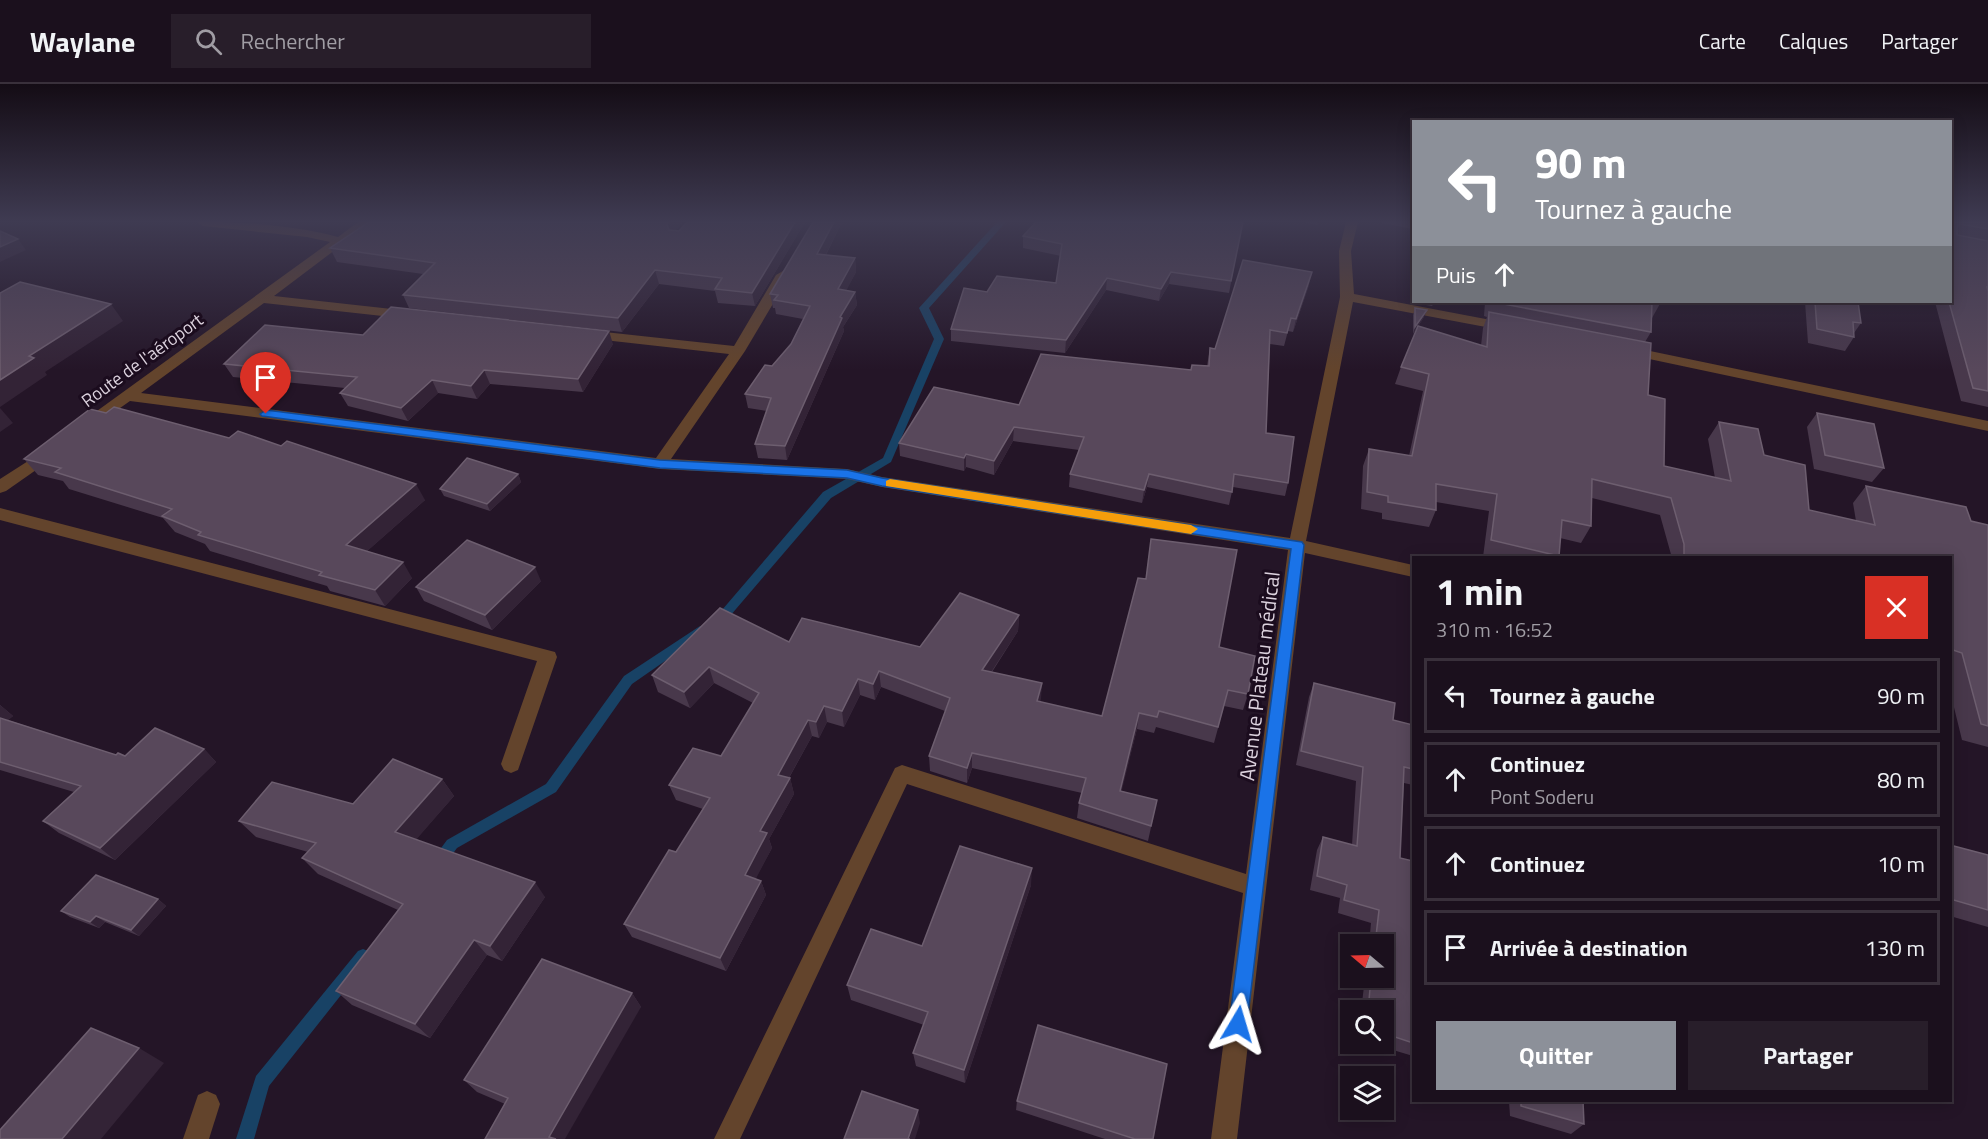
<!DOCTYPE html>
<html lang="fr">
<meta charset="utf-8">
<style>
body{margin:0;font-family:"Titillium Web",sans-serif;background:#281e2a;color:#f1f3f6;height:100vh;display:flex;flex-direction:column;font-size:22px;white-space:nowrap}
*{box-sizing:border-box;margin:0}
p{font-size:20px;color:#a09da4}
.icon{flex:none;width:33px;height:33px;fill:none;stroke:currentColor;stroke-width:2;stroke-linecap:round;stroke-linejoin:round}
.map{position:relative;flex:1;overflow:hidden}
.sheet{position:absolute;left:1412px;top:472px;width:540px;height:546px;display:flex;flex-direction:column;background:#1b101d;border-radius:0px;box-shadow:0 3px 15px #0003,0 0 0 2px #39303b}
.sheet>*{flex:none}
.hud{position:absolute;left:1412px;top:36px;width:540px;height:183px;border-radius:0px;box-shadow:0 3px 15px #0003,0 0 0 2px #39303b;background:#8c9099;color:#fff;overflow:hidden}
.needle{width:39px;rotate:289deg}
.buttons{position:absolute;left:1340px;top:850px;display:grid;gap:12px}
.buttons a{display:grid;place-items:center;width:54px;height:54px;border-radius:0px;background:#1b101d;box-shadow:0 3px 15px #0003,0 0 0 2px #39303b;font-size:30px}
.pin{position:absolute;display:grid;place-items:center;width:51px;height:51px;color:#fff;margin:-62px -26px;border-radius:50% 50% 50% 0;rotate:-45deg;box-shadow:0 0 6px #0007}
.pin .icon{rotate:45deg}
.me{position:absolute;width:66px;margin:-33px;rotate:7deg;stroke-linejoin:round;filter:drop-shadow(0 0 4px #0008)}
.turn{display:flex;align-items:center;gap:21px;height:126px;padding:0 24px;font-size:27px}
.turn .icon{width:78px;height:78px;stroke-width:2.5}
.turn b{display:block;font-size:42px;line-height:51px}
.then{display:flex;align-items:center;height:57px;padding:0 24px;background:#0003;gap:12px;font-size:22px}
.round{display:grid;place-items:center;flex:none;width:63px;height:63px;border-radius:0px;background:#281e2a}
.summary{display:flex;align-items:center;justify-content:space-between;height:102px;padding:0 24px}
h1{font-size:36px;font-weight:700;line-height:45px}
.cta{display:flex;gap:12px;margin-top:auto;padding:12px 24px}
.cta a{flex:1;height:69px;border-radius:0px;background:#8c9099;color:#fff;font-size:24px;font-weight:700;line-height:69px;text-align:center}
.cta a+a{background:#281e2a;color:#f1f3f6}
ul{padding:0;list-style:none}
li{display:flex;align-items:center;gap:18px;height:75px;margin:0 12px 9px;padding:0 12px;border:3px solid #39303b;border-radius:0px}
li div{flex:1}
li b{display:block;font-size:22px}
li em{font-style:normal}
header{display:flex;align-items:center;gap:36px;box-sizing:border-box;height:84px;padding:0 30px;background:#1b101d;border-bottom:2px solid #39303b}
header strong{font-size:28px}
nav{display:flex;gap:33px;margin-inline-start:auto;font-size:21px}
.search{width:420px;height:54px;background:#281e2a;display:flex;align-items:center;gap:15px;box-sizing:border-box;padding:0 21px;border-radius:0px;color:#a09da4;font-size:22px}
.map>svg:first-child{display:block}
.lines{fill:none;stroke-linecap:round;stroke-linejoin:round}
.stream{fill:#184265;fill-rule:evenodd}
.minor{fill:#63442c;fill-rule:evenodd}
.wall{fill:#48384b}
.shaded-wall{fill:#332336}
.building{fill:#58485b;stroke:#6d5e6f;stroke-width:1.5}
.route{fill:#1a73e8;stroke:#114b97;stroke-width:1.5}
.slow{fill:#f59e0b}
.labels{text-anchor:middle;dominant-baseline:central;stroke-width:6;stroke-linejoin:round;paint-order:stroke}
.far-street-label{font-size:18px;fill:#dcd2de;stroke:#1b0c1e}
.street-label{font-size:21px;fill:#dcd2de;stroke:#1b0c1e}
</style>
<header>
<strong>Waylane</strong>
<div class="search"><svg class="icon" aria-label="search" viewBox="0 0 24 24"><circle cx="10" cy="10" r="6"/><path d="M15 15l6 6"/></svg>Rechercher</div>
<nav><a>Carte</a><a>Calques</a><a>Partager</a></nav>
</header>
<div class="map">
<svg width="1988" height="1055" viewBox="0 0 1988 1055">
<rect width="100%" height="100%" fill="#241527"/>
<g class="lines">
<g class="stream">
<polygon points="997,138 1006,138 929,224 944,255 891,378 831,414 730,532 718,540 710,540 708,537 722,526 823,408 883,374 934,255 919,224"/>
<polygon points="700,542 704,544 706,547 704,550 632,600 556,708 457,764 442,784 437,786 432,784 430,779 447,756 546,700 624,592"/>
<polygon points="363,865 368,867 371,872 368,877 269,1002 254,1055 236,1055 256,992 358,867"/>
</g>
<g class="minor">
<path d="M197,138C245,138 291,141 338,153L358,138H372L274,212L410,227L417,231L410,235L264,219L141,309L656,374L729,270L586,254L579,250L586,246L734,262L776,191L783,187L790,191L745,267L671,375L847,385L882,393L1290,454L1340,213L1339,167L1346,138H1358L1351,167L1354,210L1512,240L1514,243L1507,247L1353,218L1306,457L1413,481V493L1305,469L1237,1055H1211L1243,809L907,700L740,1055H714L895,684L902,681L1246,790L1288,466L882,403L847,395L660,385L130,317L89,346H79L76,343L79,340L330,158L307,153L203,142Z"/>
<polygon points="1626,262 1988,337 1988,347 1621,269 1619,266 1621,263"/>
<polygon points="50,363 58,368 56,372 6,407 0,409 0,395"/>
<polygon points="0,424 555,568 557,573 518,686 511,689 504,686 501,680 537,577 0,436"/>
<polygon points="207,1007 216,1011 220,1020 209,1055 183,1055 198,1011"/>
</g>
</g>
<g class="wall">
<polygon points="683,138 676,146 679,147 687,138 805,138 755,222 718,219 715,207 659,200 622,248 409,224 403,211 423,190 337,178 330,164"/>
<polygon points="813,138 842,138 826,171 855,174 856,188 846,206 855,208 857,221 843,243 844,247 787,376 758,374 755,360 767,327 748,324 745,310 772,282 791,260 803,235 776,230 775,224 773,224 770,210"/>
<polygon points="1243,138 1229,209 1169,200 1159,217 1106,206 1065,269 951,257 951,245 987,208 1056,199 1061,172 1023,164 1023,152"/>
<polygon points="1303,138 1318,138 1317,141"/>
<polygon points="1382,138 1413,138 1413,218 1435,218 1432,222 1413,219 1413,145 1382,139"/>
<polygon points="1950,138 1988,138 1988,323 1961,317 1935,218 1950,218"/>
<polygon points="1309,201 1293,248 1288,247 1284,262 1270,260 1266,349 1288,399 1285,412 1233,403 1229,421 1147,403 1142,419 1069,403 1070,390 1079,366 1013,357 994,391 966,383 964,387 900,372 899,359 1019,321 1207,282 1210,264 1215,265"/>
<polygon points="1485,218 1661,218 1652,234 1651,248 1645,258 1648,311 1664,382 1715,394 1708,355 1719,338 1764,371 1809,426 1856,437 1853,419 1866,402 1971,437 1988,441 1988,663 1962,656 1950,607 1950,474 1672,474 1660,431 1592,414 1591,442 1581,459 1560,454 1558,474 1487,474 1483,473 1489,427 1436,418 1436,426 1429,443 1382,435 1382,429 1361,425 1363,382 1369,365 1409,372 1423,307 1395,300 1401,283 1481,262 1483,244 1487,233 1484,232"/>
<polygon points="1805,218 1858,218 1861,239 1854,249 1854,253 1845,267 1808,259"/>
<polygon points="1415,224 1424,233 1413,250 1413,231"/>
<polygon points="363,251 613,260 583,308 490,300 477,315 438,309 408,337 348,322 340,309 345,304 233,293 224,280"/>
<polygon points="1817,329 1884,384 1872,398 1814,385 1807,343"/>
<polygon points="24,375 425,416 367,467 412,494 385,522 330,507 327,502 210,467 205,460 175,448 163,434 69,405 63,397 38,391"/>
<polygon points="518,390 521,398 490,427 444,412 440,405"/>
<polygon points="541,497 492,546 424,517 416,503"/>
<polygon points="1019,531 1018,547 992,588 1042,599 1040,618 1102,632 1219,563 1248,610 1243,626 1224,622 1214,659 1156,643 1154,649 1137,645 1121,707 1157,716 1148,757 1077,734 1079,719 1082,709 972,684 967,699 930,687 929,672 945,627 881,603 875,616 860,611 844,643 827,638 819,654 812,652 789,694 790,694 794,710 769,755 772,764 755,795 761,797 766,811 726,887 632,853 624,840 676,768 703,725 676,716 669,701 721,672 753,619 714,599 690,624 658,608 652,591 789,558 920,563"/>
<polygon points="1314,599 1393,636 1413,641 1413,701 1404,699 1400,774 1413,777 1413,972 1373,960 1383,960 1383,927 1361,927 1365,894 1383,894 1383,861 1369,861 1371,839 1338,829 1340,814 1310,806 1317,766 1323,753 1352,761 1356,697 1296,681 1309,613"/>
<polygon points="0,621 13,632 8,636 116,671 125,672 204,665 216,678 115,776 59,749 43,737 74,708 0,686"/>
<polygon points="442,695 454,712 416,755 545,813 502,877 487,871 430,954 352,921 336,907 398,826 318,790 302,774 308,768 256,753 239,737 353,720"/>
<polygon points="1950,761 1988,771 1988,843 1950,832"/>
<polygon points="1031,801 965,999 916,982 913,969 924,941 851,916 847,901 922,862"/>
<polygon points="158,815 166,822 139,852 105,838 99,844 70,833 61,827"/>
<polygon points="632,909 641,923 505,1020 477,1008 464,996"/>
<polygon points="1017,1017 1153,1055 1105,1055 1016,1026"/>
<polygon points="1509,1017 1583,1017 1584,1040 1571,1050 1510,1032"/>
</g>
<g class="shaded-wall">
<polygon points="669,138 683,138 670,154 667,140"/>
<polygon points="795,138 805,138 755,222 752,209"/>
<polygon points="834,138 842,138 819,184 817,170"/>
<polygon points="18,155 26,166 0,178 0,163"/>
<polygon points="855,174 856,188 840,219 838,205"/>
<polygon points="655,186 659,200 622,248 618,234"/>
<polygon points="1171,188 1169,200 1159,217 1161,205"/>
<polygon points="1312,188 1309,201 1293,248 1296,235"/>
<polygon points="1107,194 1106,206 1065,269 1066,256"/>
<polygon points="855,208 857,221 843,243 844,247 787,376 785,362 840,233"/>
<polygon points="111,220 123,237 45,288 47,291 0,323 0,296 29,272"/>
<polygon points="1427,226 1424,233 1413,250 1415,243"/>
<polygon points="609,247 613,260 583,308 578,295"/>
<polygon points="484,286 490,300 477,315 471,302"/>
<polygon points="432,296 438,309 408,337 401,324"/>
<polygon points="0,324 13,339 0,348"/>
<polygon points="1014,343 1013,357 994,391 994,377"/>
<polygon points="966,370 966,383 964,387 964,374"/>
<polygon points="518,390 521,398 490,427 487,420"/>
<polygon points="1149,390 1147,403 1142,419 1144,406"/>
<polygon points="416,400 425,416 356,477 346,461"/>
<polygon points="403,478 412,494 385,522 375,506"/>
<polygon points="535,483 541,497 492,546 485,531"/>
<polygon points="1019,531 1018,547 982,602 982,586"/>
<polygon points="709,583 714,599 690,624 684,608"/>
<polygon points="879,587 881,603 875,616 873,600"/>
<polygon points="858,595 860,611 844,643 842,627"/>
<polygon points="1042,599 1041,615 1036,633 1037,617"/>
<polygon points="0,621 13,632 1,642 0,641"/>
<polygon points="824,622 827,638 819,654 816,638"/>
<polygon points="1139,629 1137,645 1118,722 1120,707"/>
<polygon points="808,636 812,652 782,706 778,691"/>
<polygon points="204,665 216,678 115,776 100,764"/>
<polygon points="972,669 972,684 967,699 967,684"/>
<polygon points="790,694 794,710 769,755 772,764 750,806 745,791 760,747"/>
<polygon points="442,695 454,712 409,764 395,748"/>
<polygon points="1032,784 1031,801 965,999 964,986"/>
<polygon points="761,797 766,811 726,887 720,874"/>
<polygon points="535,798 545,813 502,877 490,862"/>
<polygon points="158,815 166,822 139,852 131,846"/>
<polygon points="96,832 105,838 99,844 90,838"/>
<polygon points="474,856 487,871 430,954 415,940"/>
<polygon points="632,909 641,923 565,1055 552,1055 549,1053"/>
<polygon points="139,964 164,979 101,1055 62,1055"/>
<polygon points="918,1026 920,1039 915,1055 909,1055"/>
</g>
<g class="building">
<polygon points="369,138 669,138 667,140 669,146 679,147 687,138 795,138 752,209 715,205 722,194 655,186 618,234 403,211 435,179 330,164"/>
<polygon points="813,138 834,138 817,170 855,174 838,205 855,208 840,233 842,234 785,362 755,360 771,314 745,310 765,281 772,282 791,260 810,222 774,216 778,211 770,210"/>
<polygon points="1036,138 1243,138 1231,197 1171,188 1161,205 1107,194 1066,256 951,245 964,204 987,208 997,192 1056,199 1062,160 1023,152"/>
<polygon points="1950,138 1988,138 1988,145 1960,140 1957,143 1957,151 1988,157 1988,203 1987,203 1988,207 1988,307 1973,304 1949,218 1950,218"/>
<polygon points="0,147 18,155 0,163"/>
<polygon points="1243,176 1312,188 1296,235 1291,234 1287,249 1270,246 1266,349 1294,353 1288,399 1234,390 1232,408 1149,390 1144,406 1070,390 1084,353 1014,343 994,377 966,370 964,374 899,359 934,303 1019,321 1041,270 1191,286 1192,281 1209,282 1210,264 1215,265"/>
<polygon points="20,198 111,220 29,272 34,274 0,296 0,209"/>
<polygon points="1493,218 1660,218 1660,219 1652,218 1651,248"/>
<polygon points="1815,218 1858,218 1861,239 1853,238 1854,253 1817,245"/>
<polygon points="391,223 609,247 578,295 484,286 471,302 432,296 401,324 340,309 357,293 224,280 265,241 363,251"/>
<polygon points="1415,224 1427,226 1415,243"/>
<polygon points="1489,228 1651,259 1648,311 1665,315 1664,382 1731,397 1719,338 1758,345 1764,371 1805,381 1809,426 1875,441 1866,402 1966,423 1971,437 1988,441 1988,642 1981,640 1962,569 1950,565 1950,474 1684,474 1684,460 1671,414 1592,395 1591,442 1562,436 1559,472 1491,456 1497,410 1436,400 1436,426 1388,418 1388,412 1367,408 1369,365 1412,372 1429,290 1401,283 1418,242 1487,263"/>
<polygon points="114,323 229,354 238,347 281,362 287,357 416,400 346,461 403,478 375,506 319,491 322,488 198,451 201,448 162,432 172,425 55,388 61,384 24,375 90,325 106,329"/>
<polygon points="1817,329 1874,340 1884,384 1825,371"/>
<polygon points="467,374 518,390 487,420 440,405"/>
<polygon points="1151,455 1237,466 1219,563 1255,572 1248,610 1228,606 1218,643 1159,627 1157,633 1139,629 1120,707 1157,716 1151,742 1079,719 1086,694 972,669 967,684 929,672 950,614 879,587 873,600 858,595 842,627 824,622 816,638 808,636 778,691 790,694 760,747 767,749 745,791 761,797 720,874 624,840 669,766 676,768 710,714 669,701 693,664 721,672 759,609 709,583 684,608 652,591 720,524 789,558 802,534 920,563 960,509 1019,531 982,586 1042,599 1037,617 1102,632 1138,494 1146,495"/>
<polygon points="467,456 535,483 485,531 416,503"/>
<polygon points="1314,599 1395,619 1393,636 1413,641 1413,685 1404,683 1400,774 1413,777 1413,959 1383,949 1383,927 1368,927 1371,894 1383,894 1383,861 1375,861 1379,826 1344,816 1347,801 1317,792 1323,753 1357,762 1363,683 1301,667"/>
<polygon points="0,634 116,671 118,669 125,672 155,644 204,665 100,764 43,737 81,702 0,678"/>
<polygon points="393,675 442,695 395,748 535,798 490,862 474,856 415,940 336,907 403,820 302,774 316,759 239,737 272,698 353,720"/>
<polygon points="1950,761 1988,771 1988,826 1950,815"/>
<polygon points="960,762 1032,784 964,986 913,969 928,928 847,901 871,845 922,862"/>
<polygon points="96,791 158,815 131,846 96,832 90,838 61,827"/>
<polygon points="542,875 632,909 549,1053 556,1055 485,1055 508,1014 464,996"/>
<polygon points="1038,941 1167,980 1153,1055 1135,1055 1017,1017"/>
<polygon points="91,944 139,964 62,1055 0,1055 0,1046"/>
<polygon points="862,1007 918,1026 908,1055 910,1055 844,1055"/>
<polygon points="1521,1017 1583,1017 1584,1040 1521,1022"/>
</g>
<linearGradient id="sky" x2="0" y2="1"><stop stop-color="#140c15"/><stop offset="0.48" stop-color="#3f3b52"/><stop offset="1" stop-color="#3f3b52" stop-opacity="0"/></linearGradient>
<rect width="1988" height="286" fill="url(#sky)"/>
<polygon class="route" points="266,326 660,376 847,386 882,394 1302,458 1304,461 1247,940 1245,947 1238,949 1232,947 1229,940 1291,465 882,402 847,394 660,384 262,332 260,330"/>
<polygon class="slow" points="890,395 1191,441 1198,445 1191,450 886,402 886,397"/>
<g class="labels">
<g class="far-street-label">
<text transform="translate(142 276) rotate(-36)">Route de l'aéroport</text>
</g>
<g class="street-label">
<text transform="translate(1259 592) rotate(-83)">Avenue Plateau médical</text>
</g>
</g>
</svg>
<div class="buttons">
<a><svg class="needle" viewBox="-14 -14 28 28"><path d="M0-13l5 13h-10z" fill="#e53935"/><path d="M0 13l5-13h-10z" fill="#a09da4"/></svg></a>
<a><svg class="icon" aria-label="search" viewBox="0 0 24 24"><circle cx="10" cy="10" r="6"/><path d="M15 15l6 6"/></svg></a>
<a><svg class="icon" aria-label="layers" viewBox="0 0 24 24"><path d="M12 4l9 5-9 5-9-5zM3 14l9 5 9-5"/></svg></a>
</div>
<div class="pin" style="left:266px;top:330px;background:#d93025"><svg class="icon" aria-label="arrive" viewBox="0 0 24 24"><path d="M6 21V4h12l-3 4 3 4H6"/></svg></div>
<svg class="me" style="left:1238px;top:940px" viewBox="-20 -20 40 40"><path d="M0-17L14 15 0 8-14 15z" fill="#1a73e8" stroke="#fff" stroke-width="4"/></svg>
<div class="hud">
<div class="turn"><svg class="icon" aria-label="left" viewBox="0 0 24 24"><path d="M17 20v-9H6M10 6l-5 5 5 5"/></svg><div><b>90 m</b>Tournez à gauche</div></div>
<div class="then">Puis<svg class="icon" aria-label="ahead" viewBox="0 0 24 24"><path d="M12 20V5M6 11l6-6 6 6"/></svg></div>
</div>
<section class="sheet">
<div class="summary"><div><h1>1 min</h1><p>310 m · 16:52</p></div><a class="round" style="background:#d93025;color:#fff"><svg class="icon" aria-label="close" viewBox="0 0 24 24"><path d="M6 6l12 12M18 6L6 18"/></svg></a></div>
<ul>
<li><svg class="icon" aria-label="left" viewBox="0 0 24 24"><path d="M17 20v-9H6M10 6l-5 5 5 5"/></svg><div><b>Tournez à gauche</b></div><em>90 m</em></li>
<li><svg class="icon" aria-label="ahead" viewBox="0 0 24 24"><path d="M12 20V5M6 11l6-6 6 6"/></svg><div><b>Continuez</b><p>Pont Soderu</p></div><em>80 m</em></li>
<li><svg class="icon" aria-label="ahead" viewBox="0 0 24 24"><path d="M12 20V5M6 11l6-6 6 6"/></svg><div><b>Continuez</b></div><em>10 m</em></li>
<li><svg class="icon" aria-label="arrive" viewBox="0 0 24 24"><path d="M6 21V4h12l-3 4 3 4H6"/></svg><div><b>Arrivée à destination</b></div><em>130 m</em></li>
</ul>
<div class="cta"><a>Quitter</a><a>Partager</a></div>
</section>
</div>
